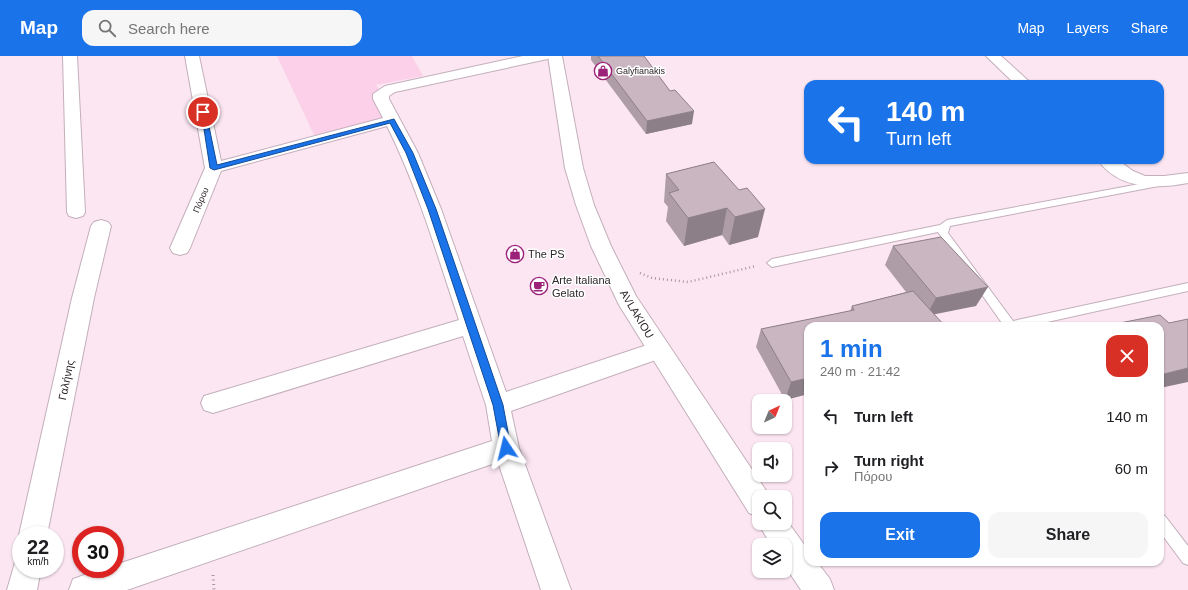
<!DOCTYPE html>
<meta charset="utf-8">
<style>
body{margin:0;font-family:Arial,sans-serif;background:#f6f6f6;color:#202124;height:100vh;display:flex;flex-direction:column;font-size:15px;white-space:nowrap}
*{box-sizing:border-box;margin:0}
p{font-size:13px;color:#757577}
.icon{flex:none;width:22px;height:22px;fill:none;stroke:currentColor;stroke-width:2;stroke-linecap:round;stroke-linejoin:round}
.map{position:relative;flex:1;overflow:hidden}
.side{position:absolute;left:804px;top:266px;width:360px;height:244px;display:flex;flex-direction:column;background:#fff;border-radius:12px;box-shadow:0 1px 3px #0004}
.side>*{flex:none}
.banner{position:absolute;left:804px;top:24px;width:360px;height:84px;border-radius:12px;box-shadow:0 1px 3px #0004;background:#1a73e8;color:#fff;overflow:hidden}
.needle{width:26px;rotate:43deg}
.controls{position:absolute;left:752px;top:338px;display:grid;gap:8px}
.controls a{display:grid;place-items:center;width:40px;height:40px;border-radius:8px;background:#fff;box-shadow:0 1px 3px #0004;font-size:20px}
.speed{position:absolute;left:12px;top:470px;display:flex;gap:8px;font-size:20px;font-weight:700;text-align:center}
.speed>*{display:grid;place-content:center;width:52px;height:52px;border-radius:50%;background:#fff;box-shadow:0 1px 3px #0004;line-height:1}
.speed small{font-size:10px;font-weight:400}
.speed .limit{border:6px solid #d22;background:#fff;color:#111}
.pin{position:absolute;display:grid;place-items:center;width:34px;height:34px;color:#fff;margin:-17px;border:2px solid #fff;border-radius:50%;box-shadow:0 1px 4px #0007}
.me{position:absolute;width:44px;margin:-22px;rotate:350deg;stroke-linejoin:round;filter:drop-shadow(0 0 3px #0008)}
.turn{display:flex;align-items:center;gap:14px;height:84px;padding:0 16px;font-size:18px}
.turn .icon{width:52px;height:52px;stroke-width:2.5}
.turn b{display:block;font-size:28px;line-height:34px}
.round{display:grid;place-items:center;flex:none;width:42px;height:42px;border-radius:12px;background:#f6f6f6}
.summary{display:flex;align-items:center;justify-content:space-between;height:68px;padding:0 16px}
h1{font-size:24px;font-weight:800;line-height:30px;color:#1a73e8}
.cta{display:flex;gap:8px;margin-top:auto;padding:8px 16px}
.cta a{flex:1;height:46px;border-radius:12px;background:#1a73e8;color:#fff;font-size:16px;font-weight:800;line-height:46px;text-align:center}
.cta a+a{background:#f6f6f6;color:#202124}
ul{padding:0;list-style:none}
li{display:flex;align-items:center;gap:12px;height:52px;padding:0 16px}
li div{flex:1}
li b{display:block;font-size:15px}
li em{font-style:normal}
header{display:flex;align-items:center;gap:24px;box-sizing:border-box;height:56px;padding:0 20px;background:#1a73e8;color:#fff}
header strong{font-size:19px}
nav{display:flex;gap:22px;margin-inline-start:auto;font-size:14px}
.search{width:280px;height:36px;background:#f6f6f6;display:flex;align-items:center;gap:10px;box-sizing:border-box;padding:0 14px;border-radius:12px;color:#757577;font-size:15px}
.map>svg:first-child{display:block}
.green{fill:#fcd0e9}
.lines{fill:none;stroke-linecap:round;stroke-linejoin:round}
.service-casing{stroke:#c3afba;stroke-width:2}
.minor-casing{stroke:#c3afba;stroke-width:2}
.secondary-casing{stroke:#c3afba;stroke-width:2}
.path-far1{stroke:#a697a0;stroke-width:2.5;stroke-dasharray:1 3;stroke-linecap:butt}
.path{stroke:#a697a0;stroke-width:3;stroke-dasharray:1 3.5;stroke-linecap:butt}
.service{fill:#fff;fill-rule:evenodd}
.minor{fill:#fff;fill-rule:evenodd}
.secondary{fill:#fff;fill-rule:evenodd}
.wall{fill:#ae9da6}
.shaded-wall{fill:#8d7f87}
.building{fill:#cab6c1;stroke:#8d7f87}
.route{fill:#1a73e8;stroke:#114b97}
.labels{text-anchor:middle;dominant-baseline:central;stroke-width:3;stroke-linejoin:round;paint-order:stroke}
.far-poi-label{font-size:9px;fill:#2e262a;stroke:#fff;text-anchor:start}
.far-street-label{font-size:9px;fill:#2e262a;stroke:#fff}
.poi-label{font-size:11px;fill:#2e262a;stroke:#fff;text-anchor:start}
.street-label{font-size:11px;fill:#2e262a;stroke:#fff}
</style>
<header>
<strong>Map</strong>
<div class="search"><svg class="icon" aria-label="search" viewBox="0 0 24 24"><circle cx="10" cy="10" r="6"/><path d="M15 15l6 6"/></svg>Search here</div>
<nav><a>Map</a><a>Layers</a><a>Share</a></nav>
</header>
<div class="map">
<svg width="1188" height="534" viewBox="0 0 1188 534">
<rect width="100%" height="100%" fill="#fbe6f2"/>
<polygon class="green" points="277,0 412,0 423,20 376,29 396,60 315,81"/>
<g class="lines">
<defs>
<g id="service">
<polygon points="1161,124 1164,125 1164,129 950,170 948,177 1013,265 1188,227 1188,235 1029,270 1004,270 938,176 772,211 767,207 772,203 940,169 947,164"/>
<polygon points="1160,458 1165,460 1188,490 1188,509 1183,507 1160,476"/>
</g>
<g id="minor">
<polygon points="63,0 77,0 85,156 83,160 76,162 69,160 67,156"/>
<path d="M185,0H199L221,105L383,62L373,43V38L385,30L523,0H550L548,3L543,4L395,36L389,40V43L418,97L441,153L506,336L659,285L667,288L670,294L667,300L511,355L519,392L571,534H541L498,406L127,534H69L73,523C87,518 100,513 115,513V509L492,385L486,349L463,280L213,357L204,354L201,347L204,340L459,264C437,199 418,132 387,70L221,115L190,192L187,197L180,199L173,197L170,192L205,112Z"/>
<polygon points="986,0 1001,0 1032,28 1015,28"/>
<path d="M1098,104H1118L1133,115L1145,120H1164L1188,117V127C1157,133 1119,134 1098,104Z"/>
<polygon points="101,164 108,166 111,170 94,242 47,479 21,479 21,484 19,479 72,242 91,170 94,166"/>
<polygon points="21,500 21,513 41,513 37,534 7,534 16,503"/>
</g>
<g id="secondary">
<polygon points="548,0 562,0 583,112 594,149 611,190 636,240 769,439 770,441 759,441 759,461 749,457 619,249 591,190 576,149 565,112"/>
<polygon points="785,462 808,494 808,506 817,506 830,523 834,534 801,534 785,510 785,489 771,489 758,467 759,465 759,467 785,467"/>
</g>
</defs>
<use href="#service" class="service-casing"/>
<use href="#minor" class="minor-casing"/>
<use href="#secondary" class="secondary-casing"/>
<polyline class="path-far1" points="640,217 652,222 688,226 756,210"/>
<polyline class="path" points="213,519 214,534"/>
<use href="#service" class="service"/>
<use href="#minor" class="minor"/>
<use href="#secondary" class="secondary"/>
</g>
<g class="wall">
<polygon points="591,0 644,0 692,68 646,78 591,4"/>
<polygon points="714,106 758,181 729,189 722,179 684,190 666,165 668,151 664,146 666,118"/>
<polygon points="893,190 976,250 808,270 808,338 785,344 756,291 761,273 850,255 852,250 906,236 885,209"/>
</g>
<g class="shaded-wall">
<polygon points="694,55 692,68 646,78 647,65"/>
<polygon points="727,152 722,179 684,190 688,162"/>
<polygon points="765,153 758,181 729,189 735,161"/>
<polygon points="988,231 976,250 926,260 936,242"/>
<polygon points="1188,312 1188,326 1160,332 1160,319"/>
<polygon points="808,322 808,338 785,344 791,326"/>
</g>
<g class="building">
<polygon points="598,0 644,0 670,35 675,34 694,55 647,65"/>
<polygon points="714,106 739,134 747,132 765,153 735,161 727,152 688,162 669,137 679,134 666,118"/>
<polygon points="941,181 988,231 936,242 893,190"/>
<polygon points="913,235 945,270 808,270 808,322 791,326 761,273 854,254 852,250"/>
<polygon points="1160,259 1169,267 1188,263 1188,312 1160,319 1160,270 1105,270"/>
</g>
<polygon class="route" points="201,54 206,56 217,109 394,63 413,97 436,153 503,349 511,392 510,396 506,397 502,396 501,392 493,349 428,153 406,97 390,67 214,114 210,112"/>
<defs>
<symbol id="shop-ring" viewBox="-11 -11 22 22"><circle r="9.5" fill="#fff" stroke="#9c2178" stroke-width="1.5"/><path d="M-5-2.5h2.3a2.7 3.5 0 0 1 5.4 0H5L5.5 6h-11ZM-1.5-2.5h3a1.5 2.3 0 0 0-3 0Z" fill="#9c2178"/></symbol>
<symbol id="cafe-ring" viewBox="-11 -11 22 22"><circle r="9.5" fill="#fff" stroke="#9c2178" stroke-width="1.5"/><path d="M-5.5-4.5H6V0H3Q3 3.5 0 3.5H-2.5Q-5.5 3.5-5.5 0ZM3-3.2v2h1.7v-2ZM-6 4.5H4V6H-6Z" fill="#9c2178"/></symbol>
</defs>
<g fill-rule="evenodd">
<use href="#shop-ring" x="593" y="5" width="20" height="20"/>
<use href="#shop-ring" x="505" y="188" width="20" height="20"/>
<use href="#cafe-ring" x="529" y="220" width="20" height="20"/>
</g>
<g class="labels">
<g class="far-poi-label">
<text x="616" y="15">Galyfianakis</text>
</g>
<g class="far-street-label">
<text transform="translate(201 144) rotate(-67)">Πόρου</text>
</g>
<g class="poi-label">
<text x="528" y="198">The PS</text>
<text x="552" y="224">Arte Italiana<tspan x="552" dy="13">Gelato</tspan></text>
</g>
<g class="street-label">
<text transform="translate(637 258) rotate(59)">AVLAKIOU</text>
<text transform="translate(66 324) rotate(-78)">Γαλήνης</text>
</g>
</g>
</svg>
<div class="controls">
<a><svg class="needle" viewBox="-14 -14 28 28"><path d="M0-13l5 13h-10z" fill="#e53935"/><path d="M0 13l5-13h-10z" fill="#757577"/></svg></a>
<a><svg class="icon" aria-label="sound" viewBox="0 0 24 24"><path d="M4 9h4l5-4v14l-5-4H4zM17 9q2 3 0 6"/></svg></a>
<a><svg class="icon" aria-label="search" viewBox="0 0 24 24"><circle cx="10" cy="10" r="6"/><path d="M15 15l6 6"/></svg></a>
<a><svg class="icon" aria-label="layers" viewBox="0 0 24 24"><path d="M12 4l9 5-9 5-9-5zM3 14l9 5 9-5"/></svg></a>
</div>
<div class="speed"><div>22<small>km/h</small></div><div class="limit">30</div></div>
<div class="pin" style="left:203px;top:56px;background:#d93025"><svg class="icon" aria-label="arrive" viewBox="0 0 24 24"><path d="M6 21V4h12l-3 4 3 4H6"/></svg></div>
<svg class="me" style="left:506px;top:392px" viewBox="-20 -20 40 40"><path d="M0-17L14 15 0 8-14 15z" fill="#1a73e8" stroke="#fff" stroke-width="4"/></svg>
<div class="banner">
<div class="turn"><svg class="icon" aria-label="left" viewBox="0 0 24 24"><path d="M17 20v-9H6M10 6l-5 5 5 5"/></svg><div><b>140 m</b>Turn left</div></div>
</div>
<section class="side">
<div class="summary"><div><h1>1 min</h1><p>240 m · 21:42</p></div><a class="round" style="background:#d93025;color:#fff"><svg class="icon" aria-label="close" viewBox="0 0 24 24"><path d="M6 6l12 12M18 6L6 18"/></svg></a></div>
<ul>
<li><svg class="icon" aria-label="left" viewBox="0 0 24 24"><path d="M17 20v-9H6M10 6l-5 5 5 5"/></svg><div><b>Turn left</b></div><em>140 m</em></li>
<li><svg class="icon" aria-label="right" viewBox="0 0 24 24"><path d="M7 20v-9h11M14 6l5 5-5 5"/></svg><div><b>Turn right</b><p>Πόρου</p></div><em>60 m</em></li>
</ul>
<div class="cta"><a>Exit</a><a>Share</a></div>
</section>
</div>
